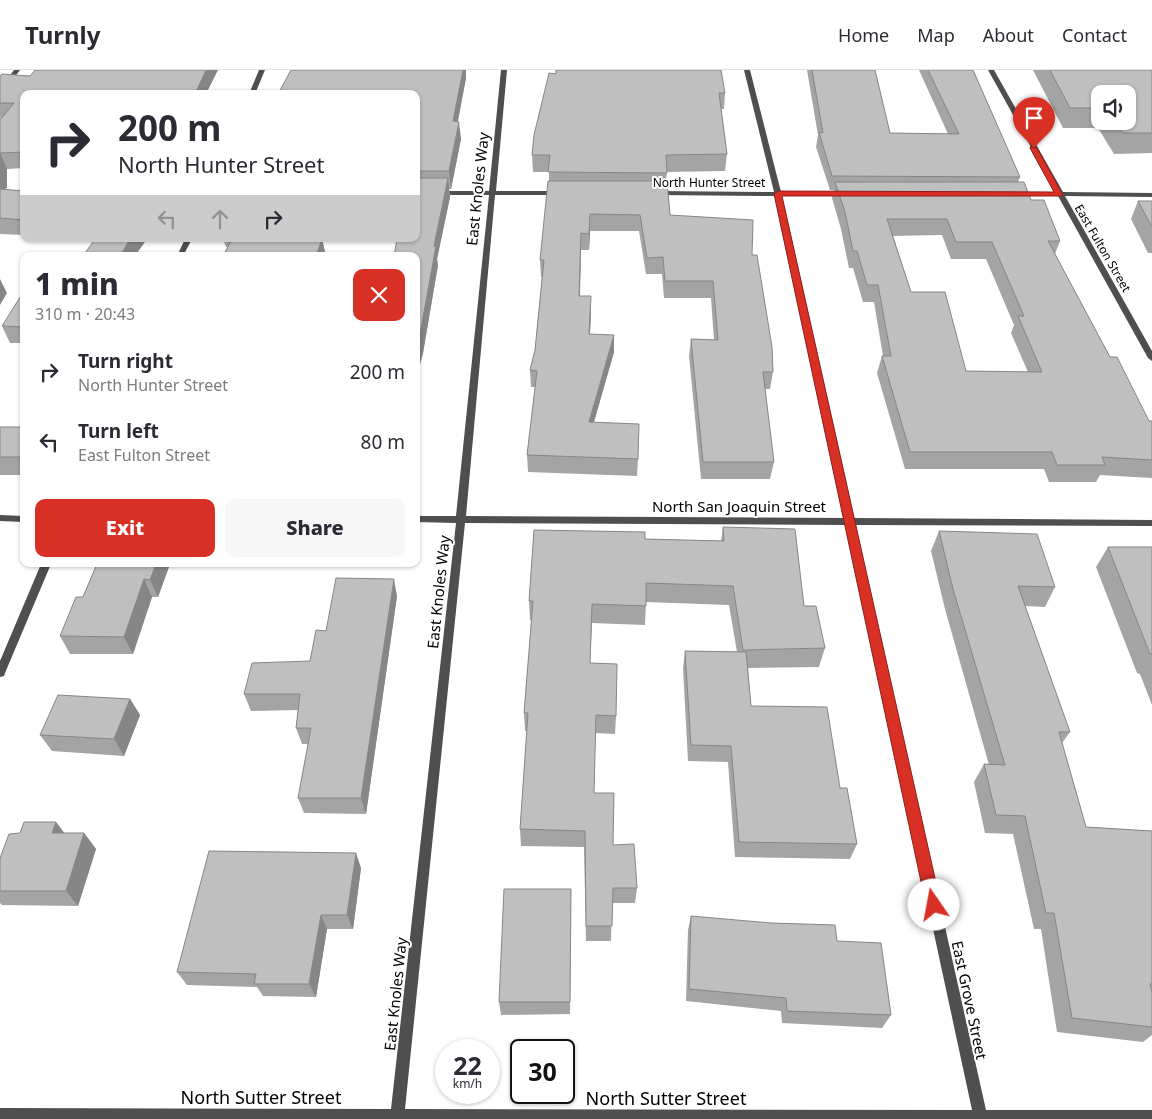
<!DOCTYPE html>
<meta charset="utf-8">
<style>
body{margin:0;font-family:"Noto Sans",sans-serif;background:#f7f7f7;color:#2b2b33;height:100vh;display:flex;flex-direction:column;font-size:19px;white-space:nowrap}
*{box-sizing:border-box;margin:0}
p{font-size:16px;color:#7c7c81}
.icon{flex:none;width:28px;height:28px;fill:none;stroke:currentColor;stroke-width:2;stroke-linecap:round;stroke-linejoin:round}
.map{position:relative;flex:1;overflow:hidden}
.panel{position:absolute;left:20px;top:182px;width:400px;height:315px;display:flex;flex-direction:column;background:#fff;border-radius:10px;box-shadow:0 1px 4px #0004}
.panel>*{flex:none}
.top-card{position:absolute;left:20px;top:20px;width:400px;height:152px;border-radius:10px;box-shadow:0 1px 4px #0004;background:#fff;color:#2b2b33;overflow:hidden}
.buttons{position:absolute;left:1091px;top:15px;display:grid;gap:10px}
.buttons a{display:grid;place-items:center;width:45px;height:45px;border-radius:10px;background:#fff;box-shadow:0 1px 4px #0004;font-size:25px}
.speed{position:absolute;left:435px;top:969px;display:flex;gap:10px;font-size:25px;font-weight:700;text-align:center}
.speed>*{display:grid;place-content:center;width:65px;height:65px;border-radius:50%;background:#fff;box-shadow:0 1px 4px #0004;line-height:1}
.speed small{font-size:12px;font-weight:400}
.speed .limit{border:2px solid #111;border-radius:8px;background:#fff;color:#111}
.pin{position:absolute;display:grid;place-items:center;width:42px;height:42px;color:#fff;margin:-51px -21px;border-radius:50% 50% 50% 0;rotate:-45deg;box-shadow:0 0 5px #0007}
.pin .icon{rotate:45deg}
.me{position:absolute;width:55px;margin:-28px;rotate:348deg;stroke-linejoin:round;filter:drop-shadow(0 0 4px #0008)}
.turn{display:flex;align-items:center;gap:18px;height:105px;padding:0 15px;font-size:22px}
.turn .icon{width:65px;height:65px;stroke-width:2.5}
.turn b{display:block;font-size:35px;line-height:42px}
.lanes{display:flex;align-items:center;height:48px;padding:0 15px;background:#0003;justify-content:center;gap:25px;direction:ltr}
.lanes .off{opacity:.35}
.round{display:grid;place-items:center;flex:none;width:52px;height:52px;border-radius:10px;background:#f7f7f7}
.summary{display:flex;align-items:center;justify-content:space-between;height:85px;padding:0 15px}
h1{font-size:30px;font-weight:800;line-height:38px}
.button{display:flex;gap:10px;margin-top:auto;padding:10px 15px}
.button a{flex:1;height:58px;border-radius:10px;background:#d93025;color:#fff;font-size:20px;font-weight:800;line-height:58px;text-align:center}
.button a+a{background:#f7f7f7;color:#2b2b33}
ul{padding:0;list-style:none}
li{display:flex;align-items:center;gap:15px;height:70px;padding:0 15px}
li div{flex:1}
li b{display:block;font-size:19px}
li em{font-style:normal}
header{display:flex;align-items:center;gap:30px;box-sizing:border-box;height:70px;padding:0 25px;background:#fff;border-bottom:1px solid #e1e1e2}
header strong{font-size:24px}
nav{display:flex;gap:28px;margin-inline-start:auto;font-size:18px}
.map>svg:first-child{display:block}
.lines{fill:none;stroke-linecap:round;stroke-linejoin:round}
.street{fill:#4f4f4f;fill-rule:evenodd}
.wall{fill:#a4a4a4;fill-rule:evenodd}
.shaded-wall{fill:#868686}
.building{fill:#bfbfbf;stroke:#868686;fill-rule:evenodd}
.route{fill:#d93025;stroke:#8d1f18}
.labels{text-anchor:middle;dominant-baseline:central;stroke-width:4;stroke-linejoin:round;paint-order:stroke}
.far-street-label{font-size:12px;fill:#000;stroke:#fff}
.street-label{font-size:15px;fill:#000;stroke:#fff}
.near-street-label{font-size:18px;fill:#000;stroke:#fff}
</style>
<header>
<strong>Turnly</strong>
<nav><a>Home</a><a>Map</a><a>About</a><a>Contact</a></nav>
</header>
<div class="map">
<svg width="1152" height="1049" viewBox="0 0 1152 1049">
<rect width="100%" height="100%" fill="#fff"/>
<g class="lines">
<g class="street">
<polygon points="14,0 20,0 2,24 0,25 0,19"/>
<polygon points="259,0 265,0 255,24 249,24"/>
<path d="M501,0H507L496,121H560L563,123L560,125H495L466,446L844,448L775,126L655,125L652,123L655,121L774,122L744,0H750L781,122H845L848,124L845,126H782L854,448L1152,450V456L855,455L986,1040H1152V1049H0V1038L391,1039L456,453L416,452V446H456L489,125H416V121H489ZM465,453L846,455L972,1040L405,1039Z"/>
<polygon points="988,0 994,0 1063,122 1152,123 1152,127 1065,126 1152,281 1152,291 1148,288 1058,126 1017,126 1014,124 1017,122 1056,122"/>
<polygon points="185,169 192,169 183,186 177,186"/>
<polygon points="0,445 24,446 24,452 0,451"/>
<polygon points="41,494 51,494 5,603 4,606 0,607 0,591"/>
</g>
</g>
<g class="wall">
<path d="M807,0H875L890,63L948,64L919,0H973L1020,107L1018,112L1031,130L1060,171L1055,184L1110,287L1149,351H1152V408L1100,405L1096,412H1049L1044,399H905L877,303L882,286H883L874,232H863L853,198H849L841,159L832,128L834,120H830L816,77L818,65ZM942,165L951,189H986L1014,255L1011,263L1028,302L966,301L911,222L893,166Z"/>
<path d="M1033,0H1152V83L1114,84L1098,58H1063ZM1100,24L1128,51H1100Z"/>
<polygon points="549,3 725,23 724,39 721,39 727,84 725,101 667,102 666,111 670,145 752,185 773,302 770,319 765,319 774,392 770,409 701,409 689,286 691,269 714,270 711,228 664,228 662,204 646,204 639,161 590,161 589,180 581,180 580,226 591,242 590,264 614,282 594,352 638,389 637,406 528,402 527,385 535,317 531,317 530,300 535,280 542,207 541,207 540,190 549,111 549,102 533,102 532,85"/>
<polygon points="0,6 211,13 24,24 24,98 7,99 7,118 3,119 24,121 24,165 0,164 0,50 2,48 0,48"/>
<polygon points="466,8 458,52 461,69 451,119 449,119 450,127 437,189 438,195 423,283 416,309 416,24"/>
<polygon points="1138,131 1152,131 1152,183 1148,183 1131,149"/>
<polygon points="76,169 147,169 95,170"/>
<polygon points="223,169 322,169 326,186 223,186 228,177 226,177"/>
<polygon points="24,224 24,273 10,273 2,256"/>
<rect x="0" y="357" width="24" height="48"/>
<polygon points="723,457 804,536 825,578 819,597 748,598 751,636 840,718 857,774 850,789 735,787 728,692 688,691 683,598 685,581 737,582 729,535 646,532 645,555 592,553 590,593 616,646 615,664 595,663 594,723 613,775 637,818 635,833 612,833 611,871 586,871 584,777 521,776 520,759 527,661 525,661 524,643 532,550 530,550 529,531 645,469 721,471"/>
<polygon points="939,461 1055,517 1045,537 1025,536 1070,662 1062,673 1086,757 1152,761 1152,965 1143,972 1057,962 1041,859 1034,859 1013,764 985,763 974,712 984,694 989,695 945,539 931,481"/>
<polygon points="1108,477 1152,477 1152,635 1140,604 1137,603 1096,497"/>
<polygon points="97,494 170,494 158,527 152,527 133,584 70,584 60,566 83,527"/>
<polygon points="397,526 366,744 304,743 298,728 308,674 302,674 296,658 298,640 251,641 244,624 310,591 326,561"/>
<polygon points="130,629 140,645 124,686 52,681 40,665"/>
<polygon points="56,752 64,763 84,763 96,779 78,836 2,835 0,833 0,788 20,763"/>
<polygon points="361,798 353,859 327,859 316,927 263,926 257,917 187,915 177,902"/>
<polygon points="571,819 570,944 501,945 499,932"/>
<polygon points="691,846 837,871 891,945 882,958 782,953 781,941 686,931 688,860"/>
</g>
<g class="shaded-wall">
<polygon points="206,0 218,0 206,24 195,24"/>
<polygon points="460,0 466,0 466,8 454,69 453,51"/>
<polygon points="459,52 461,69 451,119 449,101"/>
<polygon points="0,83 7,99 7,118 0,121"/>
<polygon points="448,108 450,127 437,189 438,195 423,283 416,309 416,279 434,176"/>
<polygon points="590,144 590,161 589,180 589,164"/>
<polygon points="581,163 581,180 579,242 579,226"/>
<polygon points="130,169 147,169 135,186 120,186"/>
<polygon points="322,169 326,186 316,186"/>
<polygon points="0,209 7,223 0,235"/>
<polygon points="591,226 591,242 589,281 589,264"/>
<polygon points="614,265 614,282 589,369 589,352"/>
<polygon points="156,494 170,494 158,527 150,510"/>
<polygon points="144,509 152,527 133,584 124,567"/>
<polygon points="394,509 397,526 366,744 361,728"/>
<polygon points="130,629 140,645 124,686 114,669"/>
<polygon points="56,752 68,768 52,763"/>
<polygon points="84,763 96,779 78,836 66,821"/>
<polygon points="356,783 361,798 353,859 347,845"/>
<polygon points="321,845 327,859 316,927 309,914"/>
</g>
<g class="building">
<polygon points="35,0 206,0 195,24 24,24 24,82 0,83 0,86 0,50 14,33 0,33 0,6 2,4 30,6"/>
<polygon points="291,0 463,0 453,51 459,52 449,101 416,101 416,24 278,24"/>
<polygon points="556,0 721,0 725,23 719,23 727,84 666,85 667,103 548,102 550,85 532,85 534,65 549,3 556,4"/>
<polygon points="812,0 875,0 890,63 959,64 928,0 973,0 1020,107 832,106 819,62 823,63"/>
<polygon points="1050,0 1152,0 1152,63 1123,63 1114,51 1128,51 1128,24 1100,24 1100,38 1070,38"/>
<polygon points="416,108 448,108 434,176 436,176 420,264 416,279 416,186 394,186 397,169 416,169"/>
<polygon points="548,111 667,111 670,145 753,150 752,185 757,185 772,277 773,302 763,302 774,392 703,392 691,269 718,270 713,211 665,211 663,187 647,188 640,145 590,144 589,164 581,163 579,226 591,226 589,264 614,265 589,352 639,354 638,389 527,385 537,301 530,300 535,280 544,190 540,190"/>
<path d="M835,112H1024L1031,130H1044L1060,171H1048L1110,287H1117L1149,351H1152V390L1102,387L1105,395H1057L1052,382H910L882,286H891L878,215H867L857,181H853L845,142ZM887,149H947L956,172H992L1024,246H1018L1042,302L966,301L945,222H911Z"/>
<polygon points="0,119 24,121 24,150 0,148"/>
<polygon points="1138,131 1152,131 1152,157"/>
<polygon points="95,169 130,169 120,186 83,186"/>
<polygon points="232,169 322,169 316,186 223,186"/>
<polygon points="22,224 24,224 24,257 2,256"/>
<rect x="0" y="357" width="24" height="30"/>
<polygon points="723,457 795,459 804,536 816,536 825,578 743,580 733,516 646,513 646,536 592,534 590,593 617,594 616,646 596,645 594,723 614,723 613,775 634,774 637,818 613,818 612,856 586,856 585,761 520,759 528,643 524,643 533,531 529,531 534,460 645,462 645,469 724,471"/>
<polygon points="939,461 1037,464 1055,517 1018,516 1070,662 1059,662 1086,757 1152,761 1152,914 1150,914 1152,922 1152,957 1072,948 1054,843 1046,843 1025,746 996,745 984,694 1005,695 953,519"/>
<polygon points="1108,477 1152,477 1152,584 1150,584"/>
<polygon points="97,494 156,494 150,510 144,509 124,567 60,566 76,527 83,527"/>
<polygon points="336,508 394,509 361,728 298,728 311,658 296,658 300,624 244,624 252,593 310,591 316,560 326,561"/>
<polygon points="685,581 746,582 751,636 827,637 840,718 847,718 857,774 739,772 731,676 691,675"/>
<polygon points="58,625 130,629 114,669 40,665"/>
<polygon points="24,752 56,752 52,763 84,763 66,821 0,821 0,788 9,764 20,763"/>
<polygon points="209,781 356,783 347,845 321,845 309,914 254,914 256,904 177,902"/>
<polygon points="504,819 571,819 570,932 499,932"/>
<polygon points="691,846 771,853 835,855 837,871 881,873 891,945 787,941 786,928 689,919"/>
</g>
<polygon class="route" points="1031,76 1037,78 1063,125 1062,126 782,126 941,835 939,840 934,842 928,840 926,835 774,124 778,121 1054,122 1030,78"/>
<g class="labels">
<g class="far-street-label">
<text x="709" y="112">North Hunter Street</text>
<text transform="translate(1103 178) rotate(60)">East Fulton Street</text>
</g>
<g class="street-label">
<text transform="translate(477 119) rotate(-84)">East Knoles Way</text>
<text x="739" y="436">North San Joaquin Street</text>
<text transform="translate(438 522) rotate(-84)">East Knoles Way</text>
<text transform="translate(395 924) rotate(-84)">East Knoles Way</text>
<text transform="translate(970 930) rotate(78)">East Grove Street</text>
</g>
<g class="near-street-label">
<text x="261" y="1027">North Sutter Street</text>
<text x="666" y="1028">North Sutter Street</text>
</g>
</g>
</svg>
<div class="buttons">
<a><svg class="icon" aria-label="sound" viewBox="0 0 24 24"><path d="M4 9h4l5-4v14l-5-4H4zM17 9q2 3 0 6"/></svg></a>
</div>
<div class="speed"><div>22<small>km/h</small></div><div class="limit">30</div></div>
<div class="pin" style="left:1034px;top:78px;background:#d93025"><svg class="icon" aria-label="arrive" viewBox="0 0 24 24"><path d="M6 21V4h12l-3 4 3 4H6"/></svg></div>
<svg class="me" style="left:934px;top:835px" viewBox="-20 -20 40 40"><circle r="19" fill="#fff"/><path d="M0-13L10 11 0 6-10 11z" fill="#d93025"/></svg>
<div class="top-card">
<div class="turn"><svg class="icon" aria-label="right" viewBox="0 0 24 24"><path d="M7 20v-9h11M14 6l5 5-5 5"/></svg><div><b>200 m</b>North Hunter Street</div></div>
<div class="lanes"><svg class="icon off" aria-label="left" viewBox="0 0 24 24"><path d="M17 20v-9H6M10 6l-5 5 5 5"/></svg><svg class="icon off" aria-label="ahead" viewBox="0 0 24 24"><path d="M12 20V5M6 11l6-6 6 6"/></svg><svg class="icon" aria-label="right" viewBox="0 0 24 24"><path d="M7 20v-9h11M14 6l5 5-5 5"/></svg></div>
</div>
<section class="panel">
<div class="summary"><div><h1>1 min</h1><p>310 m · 20:43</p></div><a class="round" style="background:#d93025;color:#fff"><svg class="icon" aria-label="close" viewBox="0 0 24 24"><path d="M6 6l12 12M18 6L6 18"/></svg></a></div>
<ul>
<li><svg class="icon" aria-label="right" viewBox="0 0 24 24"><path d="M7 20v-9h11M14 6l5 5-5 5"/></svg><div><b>Turn right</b><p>North Hunter Street</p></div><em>200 m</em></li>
<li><svg class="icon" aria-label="left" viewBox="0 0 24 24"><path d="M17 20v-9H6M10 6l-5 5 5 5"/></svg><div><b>Turn left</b><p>East Fulton Street</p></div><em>80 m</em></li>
</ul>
<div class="button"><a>Exit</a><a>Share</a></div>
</section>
</div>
